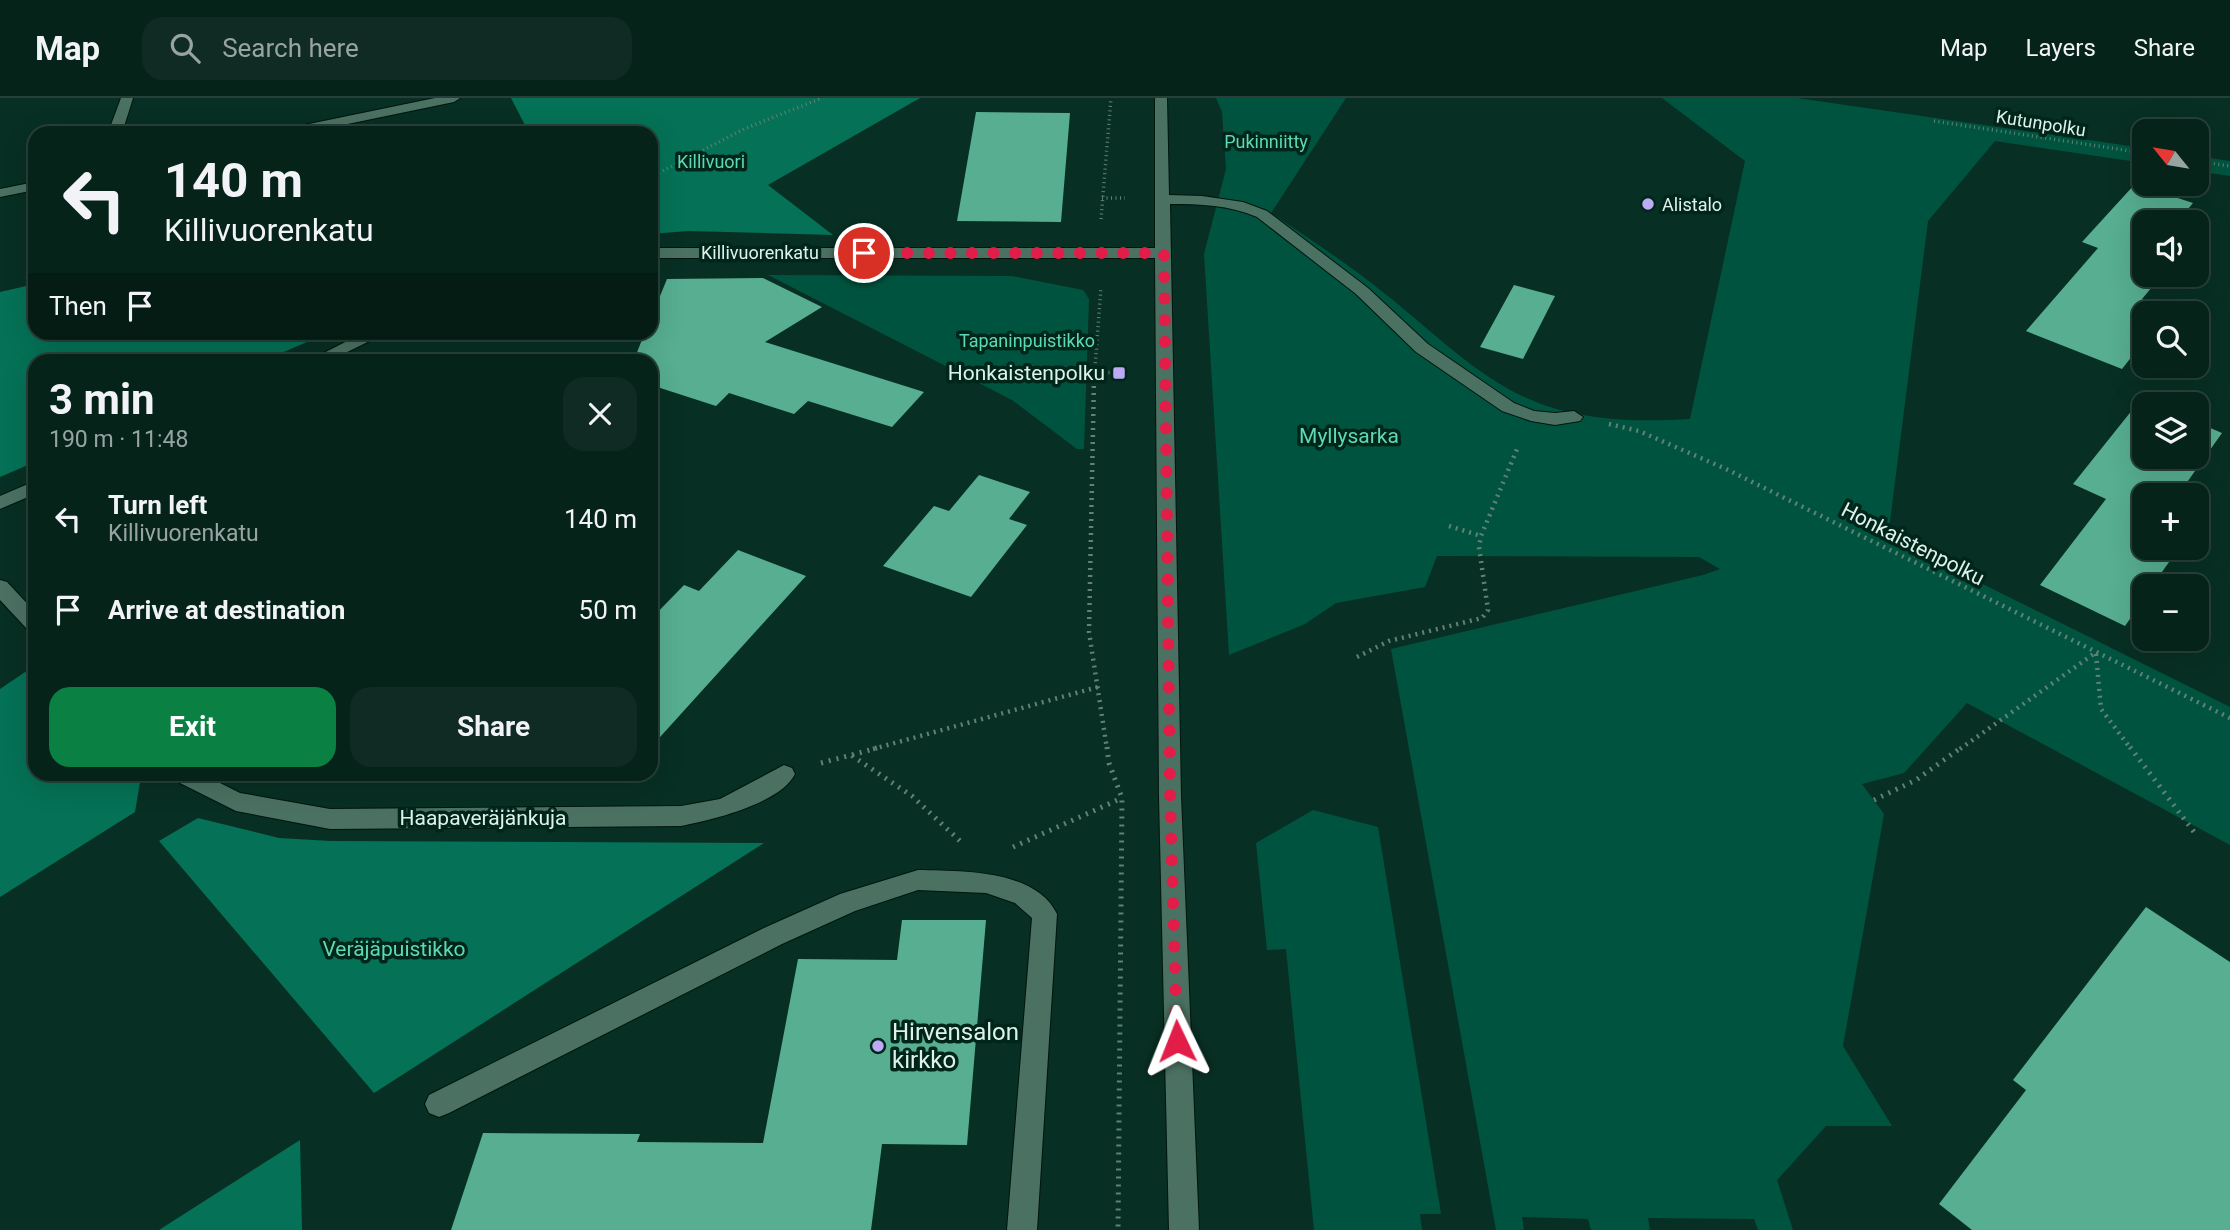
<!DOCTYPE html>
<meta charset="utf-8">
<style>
body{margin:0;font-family:Roboto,sans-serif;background:#0f2b23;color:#f1f3f6;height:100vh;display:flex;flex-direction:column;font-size:26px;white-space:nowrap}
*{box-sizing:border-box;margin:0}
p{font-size:23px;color:#98a4a2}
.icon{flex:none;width:38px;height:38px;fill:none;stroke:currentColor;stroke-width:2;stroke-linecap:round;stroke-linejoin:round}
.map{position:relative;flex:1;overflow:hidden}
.panel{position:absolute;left:28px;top:256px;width:630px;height:427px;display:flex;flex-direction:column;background:#06231a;border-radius:21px;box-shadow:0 7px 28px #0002,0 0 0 2px #274039}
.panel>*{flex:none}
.guide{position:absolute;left:28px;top:28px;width:630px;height:214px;border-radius:21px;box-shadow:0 7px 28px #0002,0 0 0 2px #274039;background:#06231a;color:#f1f3f6;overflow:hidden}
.needle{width:46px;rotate:300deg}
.tools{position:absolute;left:2132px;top:21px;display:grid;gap:14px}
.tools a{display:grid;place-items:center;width:77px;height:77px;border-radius:14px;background:#06231a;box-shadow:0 7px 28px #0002,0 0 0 2px #274039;font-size:35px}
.pin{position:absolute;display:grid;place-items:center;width:60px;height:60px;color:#fff;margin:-30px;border:4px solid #fff;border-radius:50%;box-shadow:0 2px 7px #0007}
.me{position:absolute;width:77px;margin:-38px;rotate:358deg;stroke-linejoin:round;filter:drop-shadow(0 0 5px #0008)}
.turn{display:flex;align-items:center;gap:24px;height:147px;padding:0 21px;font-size:32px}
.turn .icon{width:91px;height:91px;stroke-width:2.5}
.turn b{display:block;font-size:49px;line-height:60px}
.then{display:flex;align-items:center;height:66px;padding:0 21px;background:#0003;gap:14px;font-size:26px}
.round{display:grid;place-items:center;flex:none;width:74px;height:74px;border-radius:21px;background:#0f2b23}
.summary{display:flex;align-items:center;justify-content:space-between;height:119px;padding:0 21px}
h1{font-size:42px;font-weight:700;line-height:52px}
.action{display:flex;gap:14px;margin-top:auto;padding:14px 21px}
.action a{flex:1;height:80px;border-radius:21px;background:#0b8043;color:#fff;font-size:28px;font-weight:700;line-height:80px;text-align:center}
.action a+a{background:#0f2b23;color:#f1f3f6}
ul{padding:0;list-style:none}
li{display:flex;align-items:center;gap:21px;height:91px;padding:0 21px}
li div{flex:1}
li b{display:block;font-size:26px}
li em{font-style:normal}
header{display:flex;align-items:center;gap:42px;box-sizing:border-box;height:98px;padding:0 35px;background:#06231a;border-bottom:2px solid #274039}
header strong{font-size:33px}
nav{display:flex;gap:38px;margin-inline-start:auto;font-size:24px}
.search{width:490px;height:63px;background:#0f2b23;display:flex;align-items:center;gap:18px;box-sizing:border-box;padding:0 24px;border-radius:21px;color:#98a4a2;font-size:26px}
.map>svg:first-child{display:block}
.green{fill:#00543f}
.forest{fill:#057156}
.building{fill:#57ae90}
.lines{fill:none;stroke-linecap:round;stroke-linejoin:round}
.minor-casing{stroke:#00160d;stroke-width:2}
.path-far2{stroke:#628176;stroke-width:3.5;stroke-dasharray:1 3.5;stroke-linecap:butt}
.path-far1{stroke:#628176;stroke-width:4.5;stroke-dasharray:2 5;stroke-linecap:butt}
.path{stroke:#628176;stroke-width:5;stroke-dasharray:2 6;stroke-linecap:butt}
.minor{fill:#4b7162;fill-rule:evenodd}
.route{stroke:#e11d48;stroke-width:12;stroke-dasharray:0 21.6}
.poi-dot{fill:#bcaaf5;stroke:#00251a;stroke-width:2.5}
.labels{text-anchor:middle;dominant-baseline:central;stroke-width:7;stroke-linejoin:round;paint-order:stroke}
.far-street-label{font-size:18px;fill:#def2e9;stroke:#00251a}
.far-park-label{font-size:18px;fill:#5ddab1;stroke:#00251a}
.far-poi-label{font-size:18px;fill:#def2e9;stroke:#00251a;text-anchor:start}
.poi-label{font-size:21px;fill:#def2e9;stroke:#00251a;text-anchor:end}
.park-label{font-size:21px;fill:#5ddab1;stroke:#00251a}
.street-label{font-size:21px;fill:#def2e9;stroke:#00251a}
.near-poi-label{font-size:24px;fill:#def2e9;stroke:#00251a;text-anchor:start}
</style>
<header>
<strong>Map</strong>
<div class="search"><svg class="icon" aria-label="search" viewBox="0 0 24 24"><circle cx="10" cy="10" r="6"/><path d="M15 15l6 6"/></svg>Search here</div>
<nav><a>Map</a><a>Layers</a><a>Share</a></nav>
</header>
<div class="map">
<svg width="2230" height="1132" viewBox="0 0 2230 1132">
<rect width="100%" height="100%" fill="#082f23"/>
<g class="green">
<path d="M1216,0H1346L1271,115C1311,142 1351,168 1389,199C1438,238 1486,288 1547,308C1591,323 1644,324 1690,321L1745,63L1662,0H1797L2144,50V65L1995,43L1928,123L1888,439L2230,609V747L1967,605L1904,675L1862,686L1884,716L1843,948L1892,1028H1826L1777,1082L1793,1132H1758L1754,1121L1648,1120L1650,1132H1591L1588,1121L1522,1119L1524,1132H1496L1391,551L1703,477L1720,471L1699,459L1437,458L1425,489L1336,505L1305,526L1229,557L1204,156L1226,71L1222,14Z"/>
<polygon points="2196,58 2230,63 2230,78 2196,73"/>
<polygon points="768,177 1012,178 1083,192 1089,201 1084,351 1077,351 1012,302"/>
<polygon points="1313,712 1378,729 1441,1116 1420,1116 1422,1132 1314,1132 1286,851 1267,852 1256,745"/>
</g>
<g class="forest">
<polygon points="511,0 920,0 768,87 833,137 688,133 651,136 651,35 529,35"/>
<polygon points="35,186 35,234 328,235 265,262 35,262 35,364 0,379 0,194"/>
<polygon points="34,568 35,676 130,676 140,684 135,714 0,799 0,591"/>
<polygon points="198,720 279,740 331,743 764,745 374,995 159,743"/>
<polygon points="300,1042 302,1132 159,1132"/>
</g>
<g class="building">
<polygon points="976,14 1070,15 1061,124 957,123"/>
<polygon points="2135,86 2193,105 2177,124 2144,124 2144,163 2133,177 2162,177 2142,201 2169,210 2165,215 2144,215 2144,243 2122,271 2026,233 2098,150 2082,144"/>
<polygon points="763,180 822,209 765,244 924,294 892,329 808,303 794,316 729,295 716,308 651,287 651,262 634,262 645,234 651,234 651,220 667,181"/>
<polygon points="1514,187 1555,198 1523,261 1480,249"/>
<polygon points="2141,301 2153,306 2144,306 2144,359 2196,359 2196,324 2222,335 2178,397 2144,397 2144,446 2141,450 2179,450 2152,488 2144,488 2144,501 2125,528 2040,487 2106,401 2073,386"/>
<polygon points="979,377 1030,394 1009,421 1027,427 971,499 883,468 934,408 949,413"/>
<polygon points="738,452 806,478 651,649 651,521 684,487 699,493"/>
<polygon points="2146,809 2230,864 2230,1132 1972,1132 1939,1106 2026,992 2013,982"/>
<polygon points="902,822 986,822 967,1047 882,1046 871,1132 451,1132 483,1035 640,1036 637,1044 763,1045 798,861 897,862"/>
</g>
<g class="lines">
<defs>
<g id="minor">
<polygon points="121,0 133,0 122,35 108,35"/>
<polygon points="435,0 460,0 454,4 304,35 278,35 285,31"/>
<path d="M1155,0H1167L1169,97L1202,98L1243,104L1267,113L1368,190L1428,246L1514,305L1534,313L1555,315L1574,313L1583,319L1580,323L1555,327L1531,323L1502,313L1416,254L1356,196L1257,119C1229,107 1200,106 1170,106L1181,698L1199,1132H1169L1159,698L1155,160H651V150H1155Z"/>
<polygon points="35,84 35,92 0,99 0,91"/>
<polygon points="365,234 388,234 331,262 310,262"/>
<polygon points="35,383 35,396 0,411 0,398"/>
<polygon points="0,482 7,484 35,514 35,535 28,532 0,502"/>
<path d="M784,667L792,670L795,676C780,706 711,722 681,728L330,731L236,713L174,682L171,676H202L240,695L330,711L681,708L720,701Z"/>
<path d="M918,772C960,773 1036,771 1057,816L1037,1132H1007L1032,820L1015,805L986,795L918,792L855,813L782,846L449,1015L439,1019L429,1015L425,1006L429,997L764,830L840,796Z"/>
</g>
</defs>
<use href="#minor" class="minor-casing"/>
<g class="path-far2">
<polyline points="1934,23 2144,55"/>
<polyline points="2196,63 2230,68"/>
<polyline points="651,79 744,31 822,0"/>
<polyline points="1102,100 1125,100"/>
<polyline points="1101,121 1111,0"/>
<polyline points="416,240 428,234"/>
<polyline points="1095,274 1119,275"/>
<polyline points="1094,283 1101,189"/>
</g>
<g class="path-far1">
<polyline points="1094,281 1089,534 1107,651"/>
<polyline points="1609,326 1639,333 1726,371 2230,620"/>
<polyline points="1449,428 1481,438"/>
<polyline points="2096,556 2101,611 2131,651"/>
<polyline points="1357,559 1389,543 1482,520 1488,512 1479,449 1481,438 1517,351"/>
<polyline points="873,651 1098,589"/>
<polyline points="1960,651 2095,555"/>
</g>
<g class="path">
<polyline points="1107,649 1109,665 1122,700 1118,1132"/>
<polyline points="2130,649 2194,734"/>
<polyline points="852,657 880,649"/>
<polyline points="821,665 851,657 912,698 960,743"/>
<polyline points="1874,702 1916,682 1962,649"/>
<polyline points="1013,749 1122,700"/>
</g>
<use href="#minor" class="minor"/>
</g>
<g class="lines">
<polyline class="route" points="864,155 1164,155 1170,698 1177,943"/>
</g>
<g class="poi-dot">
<circle cx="1648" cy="106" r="7"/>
<rect x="1112" y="268" width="14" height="14" rx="3.5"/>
<circle cx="878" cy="948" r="7"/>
</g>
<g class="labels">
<g class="far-street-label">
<text transform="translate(2041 25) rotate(9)">Kutunpolku</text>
<text x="760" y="154">Killivuorenkatu</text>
</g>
<g class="far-park-label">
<text x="1266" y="43">Pukinniitty</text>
<text x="711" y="63">Killivuori</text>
<text x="1027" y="242">Tapaninpuistikko</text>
</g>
<g class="far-poi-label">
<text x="1662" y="106">Alistalo</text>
</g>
<g class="poi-label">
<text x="1105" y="275">Honkaistenpolku</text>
</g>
<g class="park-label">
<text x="1349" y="338">Myllysarka</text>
<text x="394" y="851">Veräjäpuistikko</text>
</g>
<g class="street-label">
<text transform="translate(1913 446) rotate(27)">Honkaistenpolku</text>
<text x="483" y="720">Haapaveräjänkuja</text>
</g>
<g class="near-poi-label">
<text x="892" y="934">Hirvensalon<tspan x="892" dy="28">kirkko</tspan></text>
</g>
</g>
</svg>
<div class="tools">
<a><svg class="needle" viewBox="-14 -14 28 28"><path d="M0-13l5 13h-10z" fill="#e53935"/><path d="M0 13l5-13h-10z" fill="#98a4a2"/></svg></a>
<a><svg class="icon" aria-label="sound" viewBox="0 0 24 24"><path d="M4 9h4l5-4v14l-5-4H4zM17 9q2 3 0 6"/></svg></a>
<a><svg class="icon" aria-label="search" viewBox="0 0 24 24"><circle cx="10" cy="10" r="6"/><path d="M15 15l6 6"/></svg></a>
<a><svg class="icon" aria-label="layers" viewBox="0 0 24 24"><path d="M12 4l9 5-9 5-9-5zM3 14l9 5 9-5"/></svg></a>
<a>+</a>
<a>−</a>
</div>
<div class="pin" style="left:864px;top:155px;background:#d93025"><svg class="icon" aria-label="arrive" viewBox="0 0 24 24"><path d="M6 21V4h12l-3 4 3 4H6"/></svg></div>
<svg class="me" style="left:1177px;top:943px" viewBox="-20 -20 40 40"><path d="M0-17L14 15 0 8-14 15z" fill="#e11d48" stroke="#fff" stroke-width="4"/></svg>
<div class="guide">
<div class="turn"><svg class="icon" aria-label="left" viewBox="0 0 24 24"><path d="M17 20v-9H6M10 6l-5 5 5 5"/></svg><div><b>140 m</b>Killivuorenkatu</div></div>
<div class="then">Then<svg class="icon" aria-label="arrive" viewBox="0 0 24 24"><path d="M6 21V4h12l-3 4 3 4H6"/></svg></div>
</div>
<section class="panel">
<div class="summary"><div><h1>3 min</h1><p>190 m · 11:48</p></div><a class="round"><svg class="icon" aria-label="close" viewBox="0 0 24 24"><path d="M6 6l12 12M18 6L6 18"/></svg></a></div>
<ul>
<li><svg class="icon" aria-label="left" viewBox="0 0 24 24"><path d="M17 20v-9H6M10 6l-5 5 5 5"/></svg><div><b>Turn left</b><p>Killivuorenkatu</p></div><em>140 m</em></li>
<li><svg class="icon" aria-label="arrive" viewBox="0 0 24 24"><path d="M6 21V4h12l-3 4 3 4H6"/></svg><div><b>Arrive at destination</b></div><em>50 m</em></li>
</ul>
<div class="action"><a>Exit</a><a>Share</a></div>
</section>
</div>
